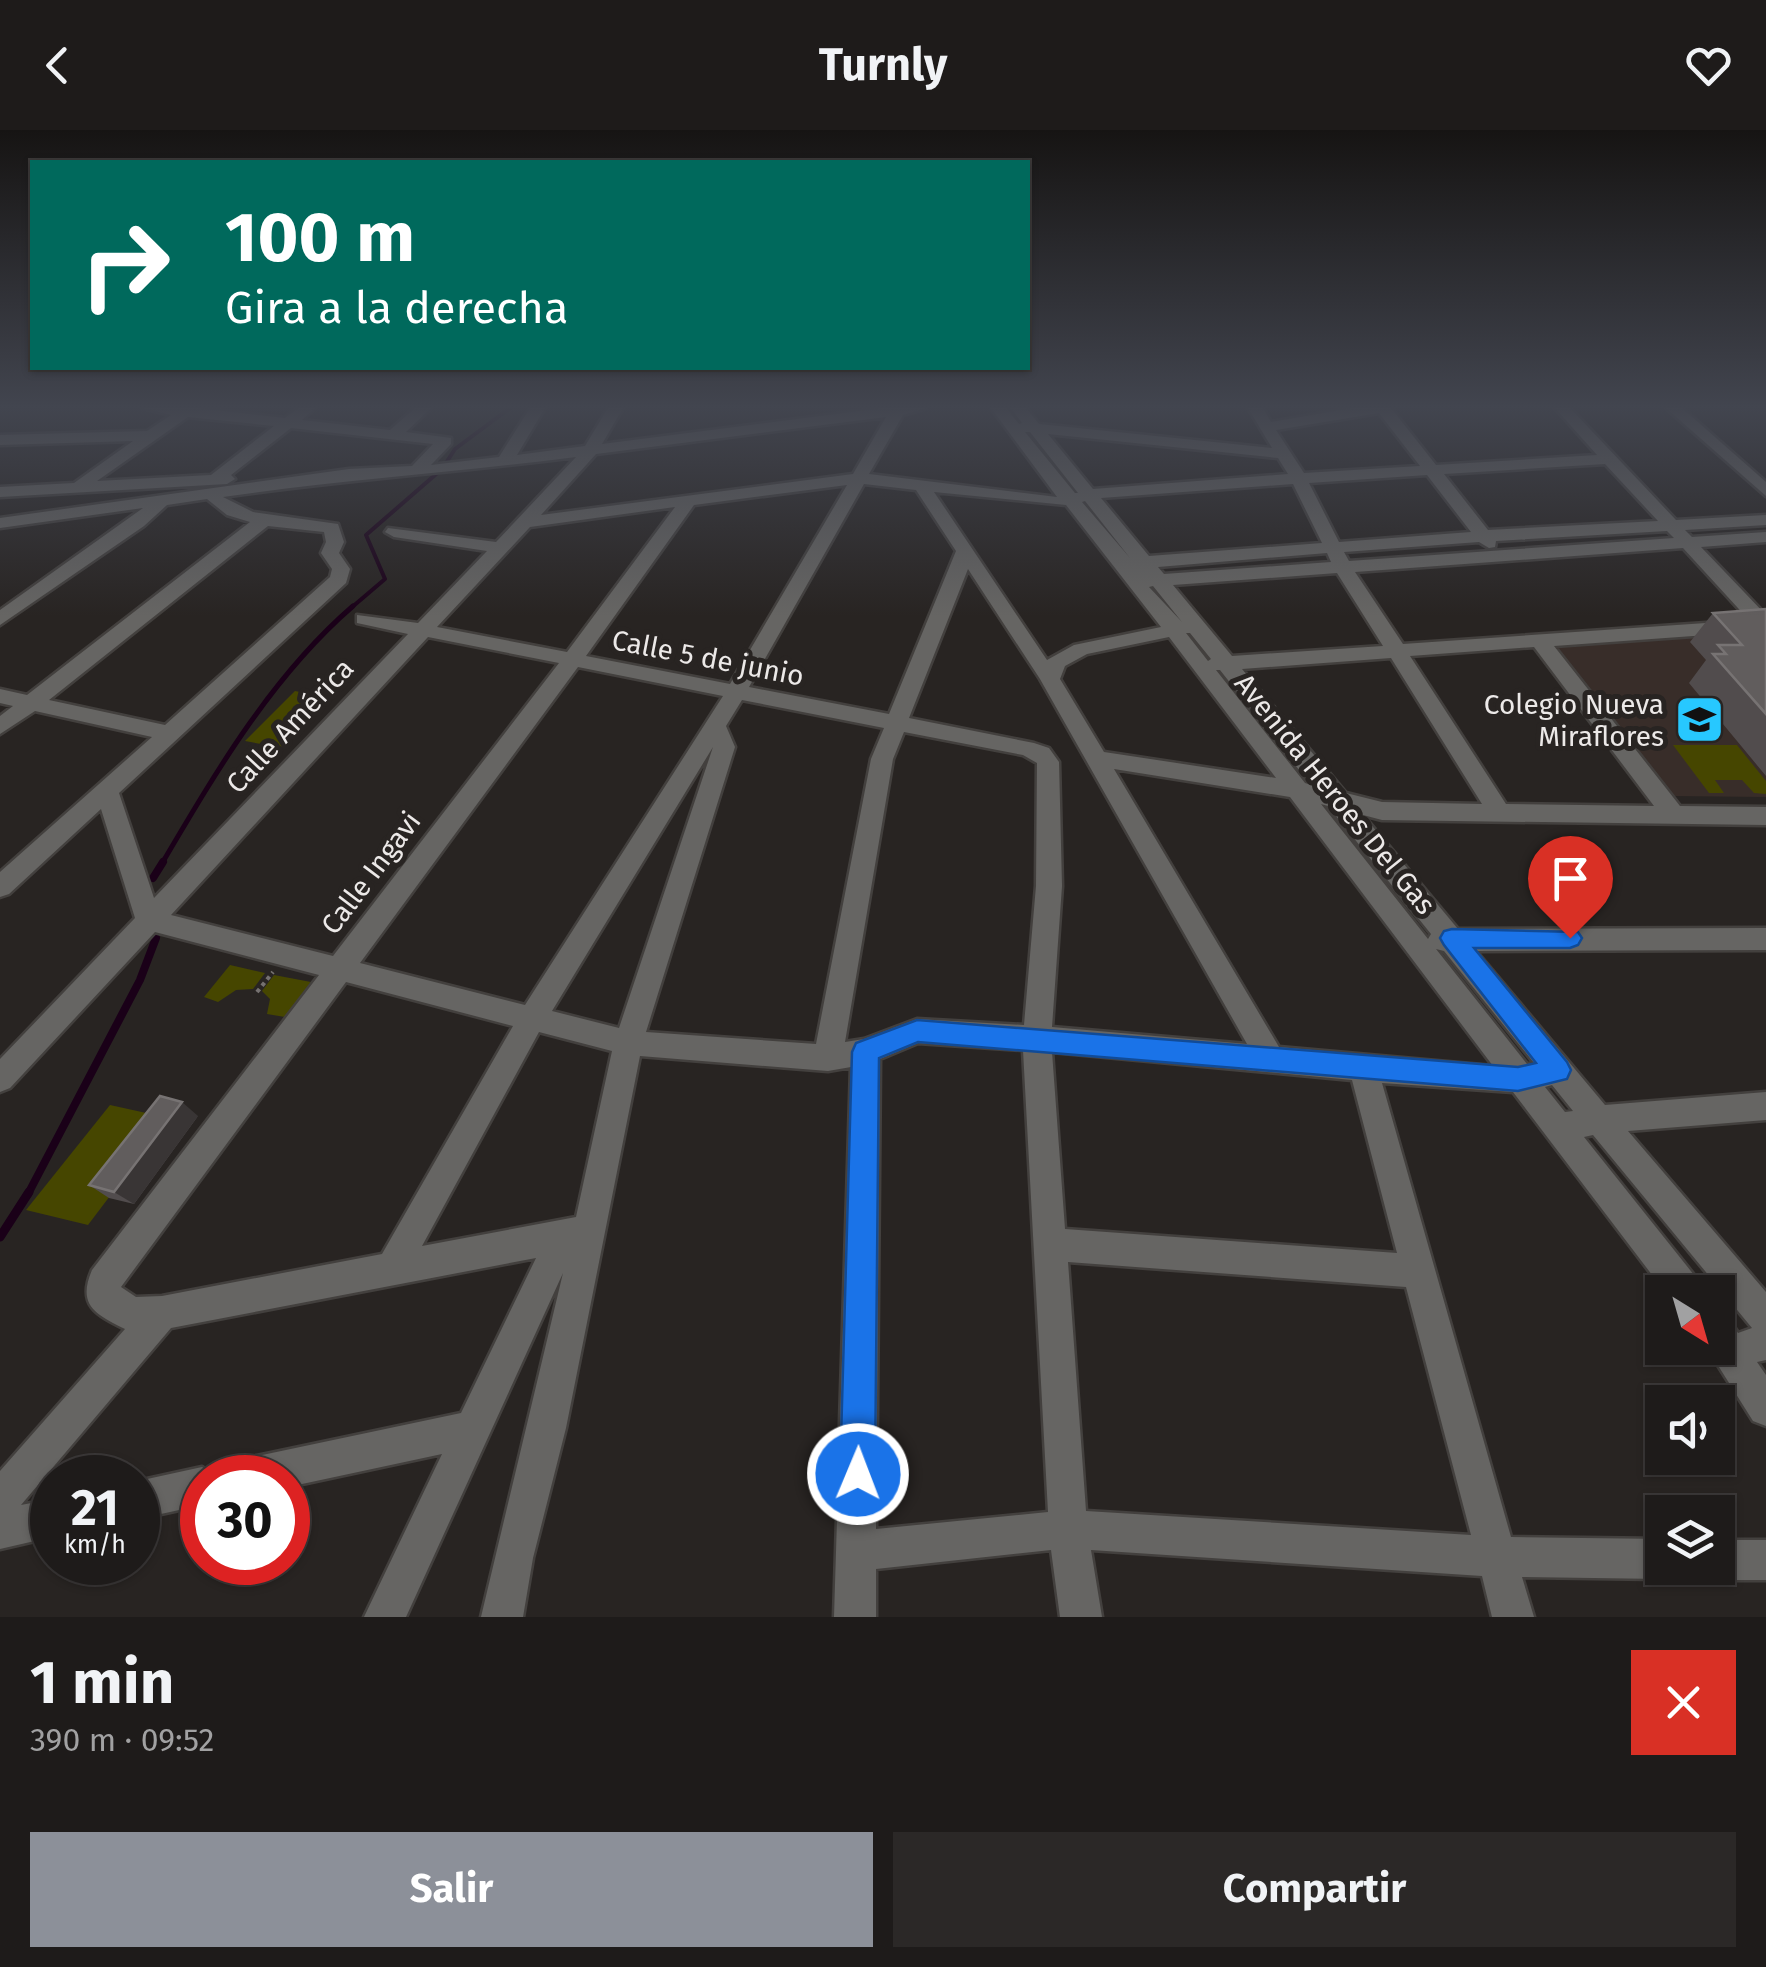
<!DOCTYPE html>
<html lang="es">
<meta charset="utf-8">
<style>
body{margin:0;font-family:"Fira Sans",sans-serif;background:#2b2827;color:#f1f3f6;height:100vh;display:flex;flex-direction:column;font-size:38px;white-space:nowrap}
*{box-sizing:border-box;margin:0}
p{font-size:32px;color:#a1a1a2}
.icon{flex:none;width:55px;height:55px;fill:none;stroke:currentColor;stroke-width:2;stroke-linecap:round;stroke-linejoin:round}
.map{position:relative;height:1487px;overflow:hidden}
.sheet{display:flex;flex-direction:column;background:#1e1b1a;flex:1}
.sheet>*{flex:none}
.guide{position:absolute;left:30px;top:30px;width:1000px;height:210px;border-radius:0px;box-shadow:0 2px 8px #0004,0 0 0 2px #3c3939;background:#00695c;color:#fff;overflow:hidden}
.needle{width:65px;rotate:143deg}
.buttons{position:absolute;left:1645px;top:1145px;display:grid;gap:20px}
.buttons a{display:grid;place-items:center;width:90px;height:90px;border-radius:0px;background:#1e1b1a;box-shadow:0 2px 8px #0004,0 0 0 2px #3c3939;font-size:50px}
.speed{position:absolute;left:30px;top:1325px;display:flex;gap:20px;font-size:50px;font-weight:700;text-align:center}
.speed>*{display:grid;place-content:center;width:130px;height:130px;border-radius:50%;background:#1e1b1a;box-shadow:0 2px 8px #0004,0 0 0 2px #3c3939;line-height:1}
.speed small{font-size:25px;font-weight:400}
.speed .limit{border:15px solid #d22;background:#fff;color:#111}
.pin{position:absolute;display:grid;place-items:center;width:85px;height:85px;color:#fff;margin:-102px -42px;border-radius:50% 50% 50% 0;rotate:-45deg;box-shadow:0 0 10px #0007}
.pin .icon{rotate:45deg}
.me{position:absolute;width:110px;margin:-55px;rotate:1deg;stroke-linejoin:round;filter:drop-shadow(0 0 8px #0008)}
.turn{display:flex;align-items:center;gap:35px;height:210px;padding:0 30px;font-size:45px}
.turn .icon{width:130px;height:130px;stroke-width:2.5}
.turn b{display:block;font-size:70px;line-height:85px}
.round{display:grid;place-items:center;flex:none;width:105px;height:105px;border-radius:0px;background:#2b2827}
.head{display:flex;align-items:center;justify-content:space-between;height:170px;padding:0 30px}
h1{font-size:60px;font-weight:700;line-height:75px}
.action{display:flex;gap:20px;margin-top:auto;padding:20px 30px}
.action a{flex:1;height:115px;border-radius:0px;background:#8c9099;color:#fff;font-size:40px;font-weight:700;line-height:115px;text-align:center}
.action a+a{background:#2b2827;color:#f1f3f6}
header{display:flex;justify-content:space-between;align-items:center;height:130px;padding:0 30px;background:#1e1b1a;font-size:45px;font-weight:700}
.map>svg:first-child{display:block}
.built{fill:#382d29}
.green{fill:#464600}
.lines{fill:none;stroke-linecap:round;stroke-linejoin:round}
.stream-far3{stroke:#1a0018;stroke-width:4}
.stream-far2{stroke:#1a0018;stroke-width:5}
.stream-far1{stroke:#1a0018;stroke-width:8}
.stream{stroke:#1a0018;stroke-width:9}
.minor-casing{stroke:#43403e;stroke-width:5}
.path{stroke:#757170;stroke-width:4;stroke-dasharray:4 4;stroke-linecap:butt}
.minor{fill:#666563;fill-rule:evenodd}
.wall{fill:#514c4d}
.shaded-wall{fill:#393535}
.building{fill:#615d5d;stroke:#777373;stroke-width:2.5}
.route{fill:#1a73e8;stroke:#114b97;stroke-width:2.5}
.labels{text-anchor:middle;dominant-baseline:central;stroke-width:10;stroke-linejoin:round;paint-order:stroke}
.street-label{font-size:28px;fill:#ece9e8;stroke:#282422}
.poi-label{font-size:28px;fill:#ece9e8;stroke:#282422;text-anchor:end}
</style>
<header><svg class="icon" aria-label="back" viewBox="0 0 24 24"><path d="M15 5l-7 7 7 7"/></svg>Turnly<svg class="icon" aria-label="heart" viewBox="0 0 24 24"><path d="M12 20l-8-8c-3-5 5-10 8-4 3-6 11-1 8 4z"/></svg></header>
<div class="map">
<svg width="1766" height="1487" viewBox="0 0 1766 1487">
<rect width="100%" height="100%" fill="#282422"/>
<polygon class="built" points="1759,501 1766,508 1766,667 1670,666 1549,517"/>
<g class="green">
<polygon points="295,561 331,568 282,618 245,611"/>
<polygon points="1673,615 1737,615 1766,651 1766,664 1754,663 1742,650 1715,650 1724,663 1709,663"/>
<polygon points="230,835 265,843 253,859 236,860 218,872 204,867"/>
<polygon points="274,845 311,852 285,887 267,884 270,869 262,861"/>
<polygon points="110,975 169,988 88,1095 26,1080"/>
</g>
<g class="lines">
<polyline class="stream-far3" points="351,478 385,449 366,405 442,339 455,319 510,278"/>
<path class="stream-far2" d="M161,735C216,642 271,547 353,476"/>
<g class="stream-far1">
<polyline points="153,748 163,732"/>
<polyline points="28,1064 140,850 156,808"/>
</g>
<polyline class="stream" points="0,1107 29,1062"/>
<defs>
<g id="minor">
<path d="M143,278H197L285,288L298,278H315L302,290L390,300L415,278H431L406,302L451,308V314L431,335L499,327L530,278H545L517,325L585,316L608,278H623L602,314L883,278H926L903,285L869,344L1057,367L991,278H1006L1019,294L1022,293L1011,278H1026L1039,294L1272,318L1248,278H1263L1271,292L1353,278H1391L1436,335L1597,325L1555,278H1570L1676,390L1766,385V395L1685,400L1692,407L1766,402V412L1701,417L1766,485V503L1759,501L1683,418L1355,442L1403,514L1735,491L1745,497L1735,503L1554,516L1680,676L1766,677V695L1382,690L1363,685L1458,799L1766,798V820L1476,821L1605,975L1766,962V990L1628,1001L1766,1162V1230L1757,1232L1766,1245V1296L1753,1291L1707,1218H1718V1186L1730,1191L1738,1203L1752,1198L1593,1005L1584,1007L1698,1150L1703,1162H1665L1513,962L1382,953L1511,1407L1662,1409V1438H1678L1676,1443L1662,1449L1522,1447L1534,1487H1492L1482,1446L1091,1420L1102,1487H1060L1051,1420L876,1439V1487H834L851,937L828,941L640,926L566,1298L533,1428L523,1487H481L563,1143L406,1487H364L442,1324L288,1357V1348H224L230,1335L243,1329L461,1283L536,1128L171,1198L21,1375L52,1369V1407L0,1419V1341L125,1199C95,1184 77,1175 92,1140L319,845L155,802L10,958L0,962V929L135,788L101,679L9,764L0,767V742L152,607L35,581L0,604V586L13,576L0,573V559L27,565L250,392L227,385L207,369L167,375L144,396L0,495V480L143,378L0,398V388L349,339L412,336L433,314L291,298L231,345L235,349L227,354L0,367V357L74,353L133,311L0,315V305L147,301L171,285ZM1379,283L1420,336L1304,343L1276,300ZM188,287L274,296L211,345L97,351ZM886,287L853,344L541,385L596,324ZM1025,302H1030L1078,363H1075ZM1048,304L1278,328L1288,344L1093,359ZM576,327L496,412L388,398L385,402L394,407L487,421L418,493L357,485V493L408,504L154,768L119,663L346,453L350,439L339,423L344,412L338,394L253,382L223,367C341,350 459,342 576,327ZM1605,334L1658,391L1488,400L1444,344ZM1427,345L1471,402L1339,412L1309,353ZM864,354L916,360L956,421L889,584L749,557ZM1293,354L1322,413L1149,426L1101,368ZM847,355L730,554L586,526L694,375ZM934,362L1066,375L1161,497L1074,515L1047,530ZM1085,371L1130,428L1082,372ZM675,377L567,522L437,497L530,397ZM268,396L324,402L326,412L321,423L332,439L330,447L165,595L49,570ZM1667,401L1674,408L1349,431L1344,422L1479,412L1489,418L1495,417L1496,411ZM1327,423L1331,432L1164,444L1158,437ZM968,439L1040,549L1247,914L1052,897L1062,756L1059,632L1049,618L1034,613L909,588ZM1337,443L1383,516L1232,526L1173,455ZM1153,456L1182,492L1149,457ZM1186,503H1190L1211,529L1208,531ZM428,507L559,533L333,826L171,785ZM1169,507L1276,648L1104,622L1060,549L1065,536L1087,524ZM1534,517L1654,676L1506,674L1410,526ZM1391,528L1482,674L1382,672L1346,663L1242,539ZM578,537L723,566L525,875L360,833ZM1216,540H1220L1311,655L1305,653ZM742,570L884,598L871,629L816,914L646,902L735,617L726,596ZM904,602L1023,625L1037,633L1036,756L1024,895L917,889L864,909L845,912L893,629ZM713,617L619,898L552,881ZM1114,639L1290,667L1493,936L1279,917ZM1321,674L1328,676L1431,804L1428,809ZM1436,819L1444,821L1534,933L1527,934ZM346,852L513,896L382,1124L162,1166L136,1167L121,1157ZM539,902L612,921L576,1087L422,1116ZM918,913L1023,920L1048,1382L876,1399L880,929ZM1052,922L1352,950L1397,1123L1065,1099ZM1552,955L1573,981L1565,982L1545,957ZM1068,1132L1406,1157L1471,1405L1086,1381Z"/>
<polygon points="1666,278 1682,278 1766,352 1766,366"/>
<polygon points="202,1337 218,1348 202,1348 202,1375 138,1389 138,1351"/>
<polygon points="1718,1410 1766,1410 1766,1450 1718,1450 1704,1444 1701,1438 1718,1438"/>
</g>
</defs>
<use href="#minor" class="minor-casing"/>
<polyline class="path" points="257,862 273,842"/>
<use href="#minor" class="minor"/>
</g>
<g class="wall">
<polygon points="1766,479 1766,646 1689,553 1706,530 1690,512 1713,483"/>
<polygon points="198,986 134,1074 109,1068 89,1055"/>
</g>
<polygon class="shaded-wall" points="182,972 198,986 134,1074 114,1062"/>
<g class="building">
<polygon points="1766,479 1766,584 1713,524 1726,524 1718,515 1742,515 1713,483"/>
<polygon points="160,966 182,972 114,1062 89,1055"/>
</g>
<linearGradient id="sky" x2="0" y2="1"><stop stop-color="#161413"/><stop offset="0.57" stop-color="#42454f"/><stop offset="1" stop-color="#42454f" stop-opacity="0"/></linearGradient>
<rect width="1766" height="486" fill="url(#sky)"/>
<polygon class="route" points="1452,799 1578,802 1582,808 1578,815 1570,818 1474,818 1567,932 1571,940 1567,949 1518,961 918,912 879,928 875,1344 870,1357 858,1362 846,1357 840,1344 852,922 856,913 917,890 1518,937 1536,933 1444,815 1440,808 1444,801"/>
<defs>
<symbol id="university-square" viewBox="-11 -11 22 22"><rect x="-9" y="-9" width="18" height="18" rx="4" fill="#27c8ff" stroke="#282422"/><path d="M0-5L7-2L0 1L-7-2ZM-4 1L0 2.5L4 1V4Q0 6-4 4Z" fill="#111"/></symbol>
</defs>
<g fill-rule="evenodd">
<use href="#university-square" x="1672" y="562" width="55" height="55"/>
</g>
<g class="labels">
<g class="street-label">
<text transform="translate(708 528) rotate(11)">Calle 5 de junio</text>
<text transform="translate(290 596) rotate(-47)">Calle América</text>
<text transform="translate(1335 664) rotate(51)">Avenida Heroes Del Gas</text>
<text transform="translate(371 743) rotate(-53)">Calle Ingavi</text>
</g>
<g class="poi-label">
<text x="1664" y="574">Colegio Nueva<tspan x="1664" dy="32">Miraflores</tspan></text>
</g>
</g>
</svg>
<div class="buttons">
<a><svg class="needle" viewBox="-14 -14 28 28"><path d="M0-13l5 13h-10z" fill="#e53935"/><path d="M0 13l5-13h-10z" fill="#a1a1a2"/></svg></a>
<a><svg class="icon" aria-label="sound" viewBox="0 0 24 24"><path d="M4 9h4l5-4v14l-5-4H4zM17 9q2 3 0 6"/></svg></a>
<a><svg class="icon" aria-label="layers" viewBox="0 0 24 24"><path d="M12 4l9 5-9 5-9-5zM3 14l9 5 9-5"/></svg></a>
</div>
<div class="speed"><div>21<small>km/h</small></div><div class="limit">30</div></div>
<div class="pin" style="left:1570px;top:808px;background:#d93025"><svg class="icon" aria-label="arrive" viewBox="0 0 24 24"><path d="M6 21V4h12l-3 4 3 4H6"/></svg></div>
<svg class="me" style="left:858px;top:1344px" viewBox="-20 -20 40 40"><circle r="17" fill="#1a73e8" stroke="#fff" stroke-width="3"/><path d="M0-11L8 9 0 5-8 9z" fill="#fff"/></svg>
<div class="guide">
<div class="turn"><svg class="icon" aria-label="right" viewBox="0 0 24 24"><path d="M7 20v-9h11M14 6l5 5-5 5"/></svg><div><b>100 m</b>Gira a la derecha</div></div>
</div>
</div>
<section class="sheet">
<div class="head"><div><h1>1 min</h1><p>390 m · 09:52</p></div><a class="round" style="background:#d93025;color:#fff"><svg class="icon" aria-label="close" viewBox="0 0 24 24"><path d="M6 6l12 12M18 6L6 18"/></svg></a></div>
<div class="action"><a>Salir</a><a>Compartir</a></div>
</section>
